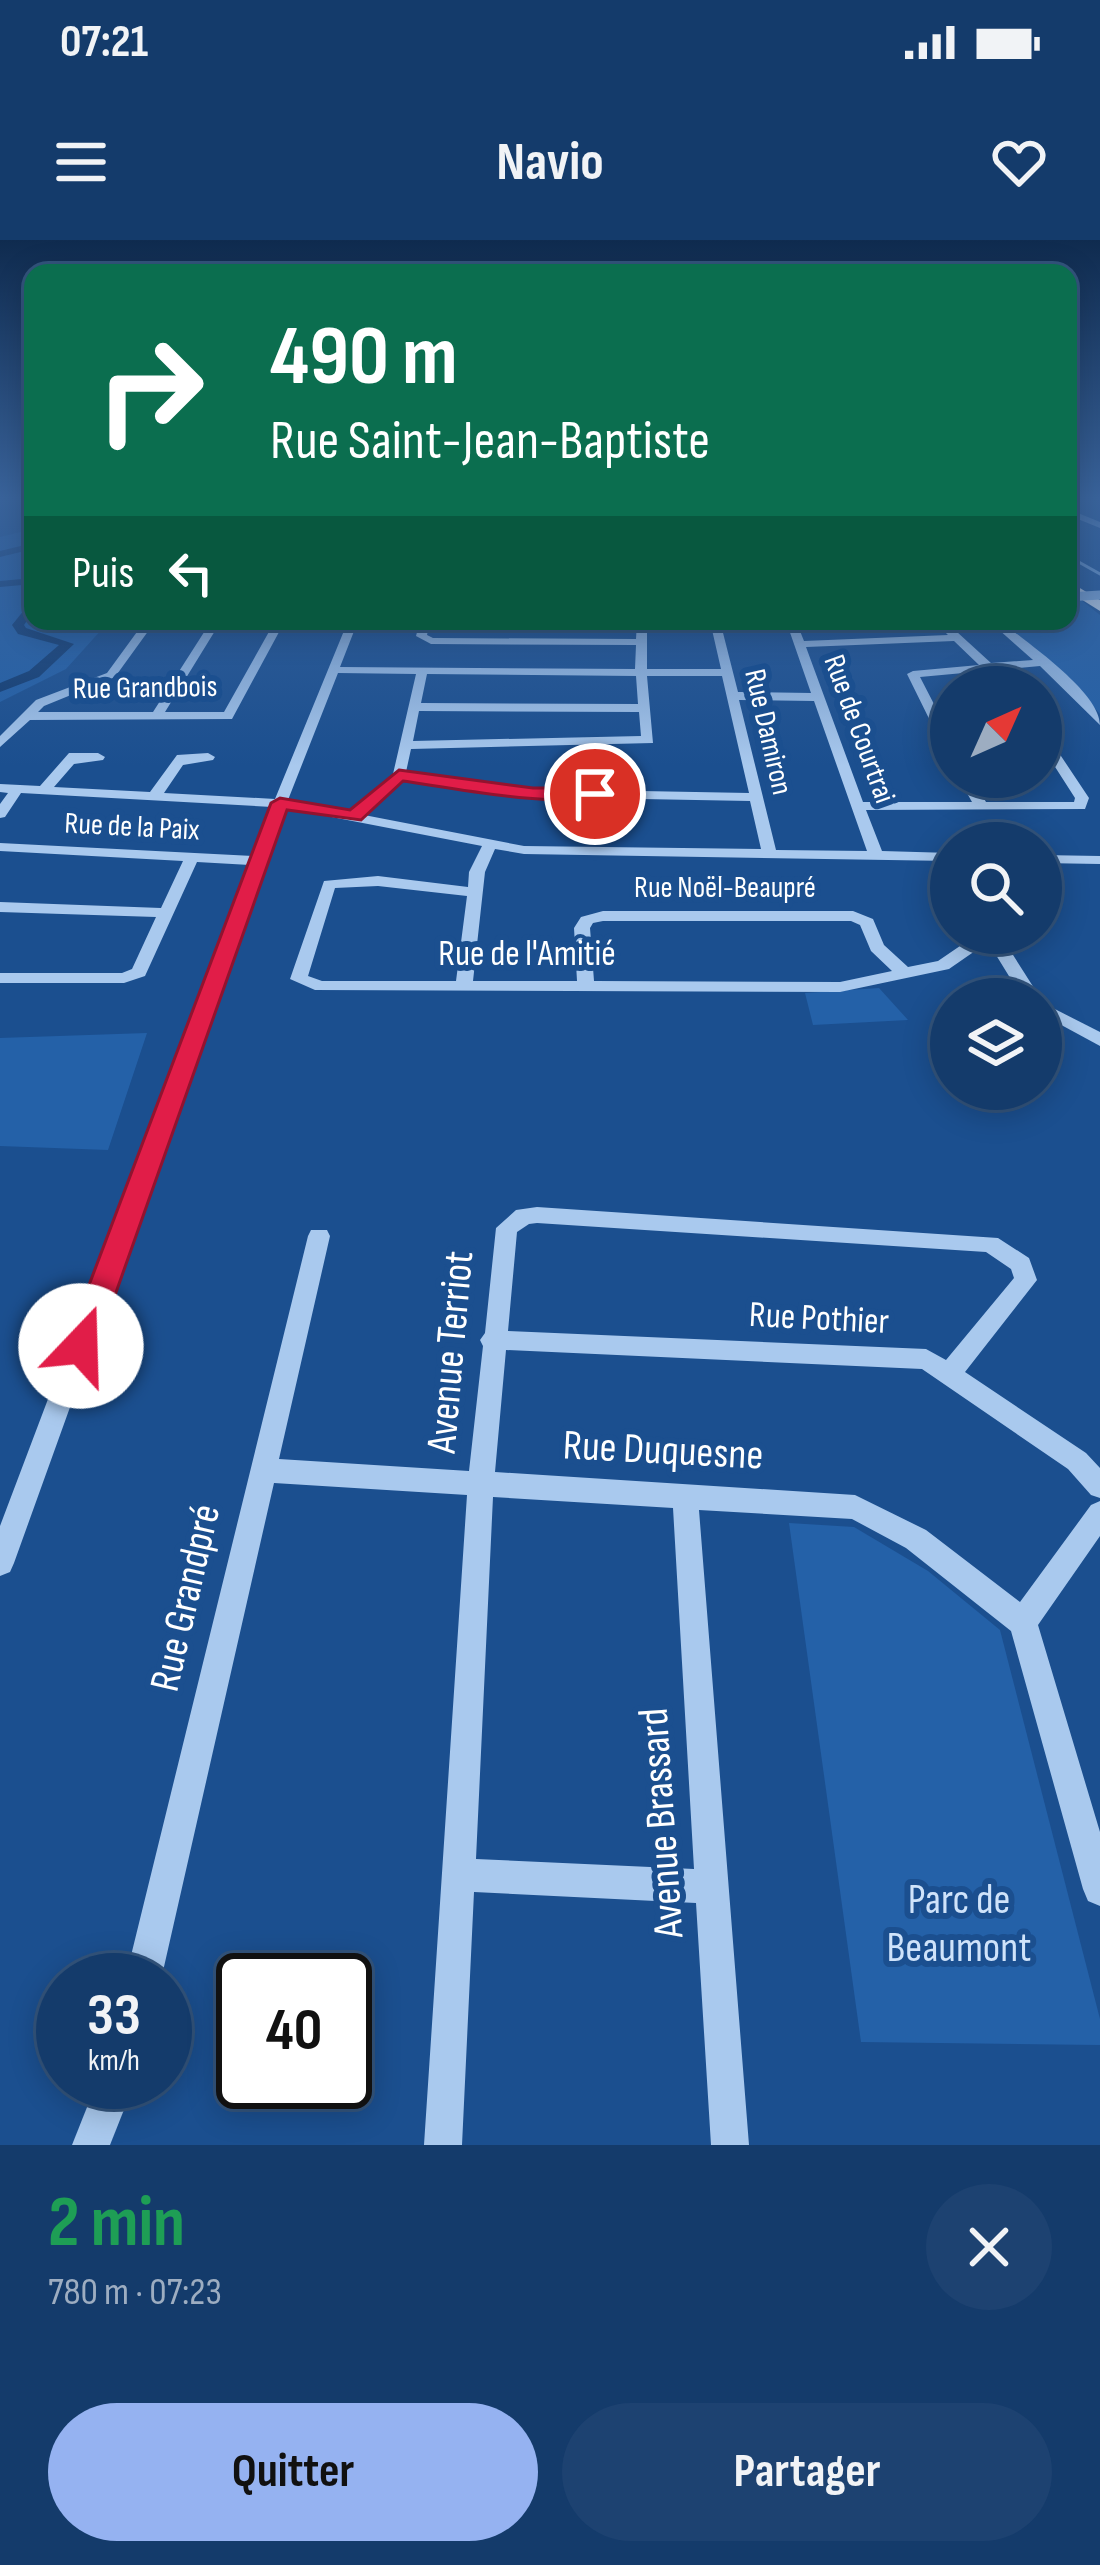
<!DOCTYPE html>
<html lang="fr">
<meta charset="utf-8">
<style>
body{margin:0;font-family:"Sofia Sans Condensed",sans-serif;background:#1d4271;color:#f1f3f6;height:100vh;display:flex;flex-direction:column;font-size:45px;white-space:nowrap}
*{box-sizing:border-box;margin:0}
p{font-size:39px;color:#9dadc1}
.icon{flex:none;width:66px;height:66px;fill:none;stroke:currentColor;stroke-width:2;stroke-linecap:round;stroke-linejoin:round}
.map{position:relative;height:1905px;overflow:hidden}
.panel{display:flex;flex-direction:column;background:#143b6b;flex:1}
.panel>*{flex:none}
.hud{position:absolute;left:24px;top:24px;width:1053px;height:366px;border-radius:24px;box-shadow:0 6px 30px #0003,0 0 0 3px #33557e;background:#0b6e4f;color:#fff;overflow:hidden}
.needle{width:78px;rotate:45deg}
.fabs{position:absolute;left:930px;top:426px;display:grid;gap:24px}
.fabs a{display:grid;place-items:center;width:132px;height:132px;border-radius:50%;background:#143b6b;box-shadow:0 6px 30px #0003,0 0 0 3px #33557e;font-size:60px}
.speed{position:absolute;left:36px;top:1713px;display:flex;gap:24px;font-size:60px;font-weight:700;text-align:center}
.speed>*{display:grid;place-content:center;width:156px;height:156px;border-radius:50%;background:#143b6b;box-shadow:0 6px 30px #0003,0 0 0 3px #33557e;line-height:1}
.speed small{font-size:30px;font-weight:400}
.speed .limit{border:6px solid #111;border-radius:18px;background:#fff;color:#111}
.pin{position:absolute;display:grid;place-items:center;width:102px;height:102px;color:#fff;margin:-51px;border:6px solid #fff;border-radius:50%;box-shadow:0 3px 12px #0007}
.me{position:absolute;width:132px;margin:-66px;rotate:21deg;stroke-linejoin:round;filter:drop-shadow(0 0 9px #0008)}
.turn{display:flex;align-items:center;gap:42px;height:252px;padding:0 48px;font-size:54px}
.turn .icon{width:156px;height:156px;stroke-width:2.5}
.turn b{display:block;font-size:84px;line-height:102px}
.then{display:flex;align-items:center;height:114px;padding:0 48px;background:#0003;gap:24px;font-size:45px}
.round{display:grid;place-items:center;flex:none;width:126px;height:126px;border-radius:63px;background:#1d4271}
.overview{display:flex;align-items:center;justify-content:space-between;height:204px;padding:0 48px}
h1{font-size:72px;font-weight:700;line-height:90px;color:#1e9e55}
.button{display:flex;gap:24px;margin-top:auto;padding:24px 48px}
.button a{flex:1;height:138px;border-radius:72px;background:#95b2f1;color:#111;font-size:48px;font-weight:700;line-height:138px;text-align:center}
.button a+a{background:#1d4271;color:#f1f3f6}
.status{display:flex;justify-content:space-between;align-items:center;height:84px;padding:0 60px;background:#143b6b;direction:ltr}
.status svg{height:33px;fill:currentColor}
header{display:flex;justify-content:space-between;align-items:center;height:156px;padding:0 48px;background:#143b6b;font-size:54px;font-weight:700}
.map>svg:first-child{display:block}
.green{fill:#2461a8}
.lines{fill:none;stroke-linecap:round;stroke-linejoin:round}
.stream{stroke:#9cc4f0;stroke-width:3}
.river{fill:#123a6d;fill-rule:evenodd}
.minor{fill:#a9c9ee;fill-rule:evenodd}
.highway{fill:#fff;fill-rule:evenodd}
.minor-bridge{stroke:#a9c9ee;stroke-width:9}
.route{fill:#e11d48;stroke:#92132f;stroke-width:3}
.labels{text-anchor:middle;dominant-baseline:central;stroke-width:12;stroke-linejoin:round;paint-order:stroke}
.far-street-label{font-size:30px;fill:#fff;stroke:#1b4f8f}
.street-label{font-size:36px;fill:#fff;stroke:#1b4f8f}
.near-street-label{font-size:42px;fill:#fff;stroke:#1b4f8f}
.near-park-label{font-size:42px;fill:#cfe3fa;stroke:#1b4f8f}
</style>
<div class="status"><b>07:21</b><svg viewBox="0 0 49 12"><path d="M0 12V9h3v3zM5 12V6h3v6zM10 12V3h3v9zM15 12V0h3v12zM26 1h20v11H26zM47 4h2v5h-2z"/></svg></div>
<header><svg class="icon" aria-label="menu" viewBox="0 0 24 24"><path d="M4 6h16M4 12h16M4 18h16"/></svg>Navio<svg class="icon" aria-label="heart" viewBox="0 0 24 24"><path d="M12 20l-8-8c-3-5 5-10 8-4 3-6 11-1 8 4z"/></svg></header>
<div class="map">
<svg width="1100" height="1905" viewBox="0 0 1100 1905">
<rect width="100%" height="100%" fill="#1b4f8f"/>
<g class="green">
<polygon points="33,289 33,381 159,381 103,388 66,429 0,462 0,297"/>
<polygon points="1081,360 1100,375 1100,474 1067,437 1000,381 1068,381 1068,361"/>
<polygon points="879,748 908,780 813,785 805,753"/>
<polygon points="147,793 108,910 0,906 0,798"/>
<polygon points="789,1283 854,1287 928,1331 1000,1390 1100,1779 1100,1805 861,1802"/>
</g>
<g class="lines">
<polyline class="stream" points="1068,316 1100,334"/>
<g class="river">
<polygon points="33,303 33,309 0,317 0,311"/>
<polygon points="33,338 33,344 0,347 0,341"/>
<polygon points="33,359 33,372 24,385 26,388 74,404 39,437 0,452 0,443 29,431 59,405 18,394 12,385"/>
</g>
<g class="minor">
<polygon points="1068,269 1100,282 1100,288 1068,275"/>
<polygon points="167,381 196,381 149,390 115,437 44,466 38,472 153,472 208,386 206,381 216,381 218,386 165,472 224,472 275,381 285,381 232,479 30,480 0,507 0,496 36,460 107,433 142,385"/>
<path d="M348,381H358L340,427L635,429L636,405L431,404L416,396L420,381H430L427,395L433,398L636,399L637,381H647V429H721L710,381H720L738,452L811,453L786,381H796L804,401L948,395L934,381H945L991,423L1033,420L989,381H1000C1026,402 1100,452 1100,485L1040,426L997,430L1015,447H1002L985,431L920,437L951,497V514L946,513L907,434L913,431L979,425L954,401L806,407L863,562H972L958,537H972L986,562H1074L1075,558L1041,505V491L1045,492L1089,558L1085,569L866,570L882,611L951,613V621L524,614L495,609L485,632L473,741H577L574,688L581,677L603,671H853L873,679L884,705L908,727L938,721L979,693H999L1041,759H1023L988,702L949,729L840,752L315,750L290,739L324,641L378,636L468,647L469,632L482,606L285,568L267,618L269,621L265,625L14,1323L10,1332L0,1336V1286L250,625L197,622L145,736L124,743H0V733H122L132,729L156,677L0,672V662L161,668L183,621L0,611V603L253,616L272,567L21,553L5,577L0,578V564L8,553L0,552V544L40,546L69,513H98L105,517L103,520L74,524L54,547L150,552L177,515L208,513L215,517L213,520L183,525L164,553L275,559ZM338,433L416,434L393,534L350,572L288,560ZM427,434L636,436L638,464L421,463ZM647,436H722L749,553L533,549L406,532L411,509L653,503ZM739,460L814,461L867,611L776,610ZM419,471L639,472L641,496L413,501ZM402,539L533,557L750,561L761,609L524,606L364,575ZM378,646L467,656L456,741H322L308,736L335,648ZM603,681H851L860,685L871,711L892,731L840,742L594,741L590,688L593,683Z"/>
<polygon points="1041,615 1100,616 1100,624 1041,623"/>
<polygon points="1041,762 1100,792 1100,806 1041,774"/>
<path d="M537,967L998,998L1029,1018L1037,1040L965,1132L1086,1213L1100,1228V1258L1091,1255L1068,1229L922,1129L506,1110L495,1232L855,1255L926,1290L1020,1362L1091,1265L1100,1261V1296L1038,1385L1100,1592V1666L1088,1661L1083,1649L1011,1391L906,1308L852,1279L699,1270L749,1905H711L696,1663L474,1652L462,1905H424L467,1255L274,1243L161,1740H125L308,996L311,990H327L330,996L279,1219L469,1231L483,1106L480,1100L485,1093L496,988L516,970ZM537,983L986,1012L1011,1029L1014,1038L946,1120L926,1109L508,1091L517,992L529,984ZM493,1257L673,1268L694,1629L476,1619Z"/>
<polygon points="97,1842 135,1842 110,1905 72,1905"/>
</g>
<polygon class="highway" points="1068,341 1100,360 1100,371 1068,351"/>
<polyline class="minor-bridge" points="1068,357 1100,355"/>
</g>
<linearGradient id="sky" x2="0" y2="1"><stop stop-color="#0f2b4f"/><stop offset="0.49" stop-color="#39639b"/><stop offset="1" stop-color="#39639b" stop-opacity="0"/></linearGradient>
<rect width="1100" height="526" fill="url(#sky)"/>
<path class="route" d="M399,530L533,548H595L604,554C576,572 441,546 403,541L361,580L287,570L97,1106L92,1115L81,1119L70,1115L66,1106L271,563L280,558L350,570Z"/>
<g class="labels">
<g class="far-street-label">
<text transform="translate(145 448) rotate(-1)">Rue Grandbois</text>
<text transform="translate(859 489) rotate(70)">Rue de Courtrai</text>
<text transform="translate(768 492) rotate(77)">Rue Damiron</text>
<text transform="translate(132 587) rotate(3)">Rue de la Paix</text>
<text x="725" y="648">Rue Noël-Beaupré</text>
</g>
<g class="street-label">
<text x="527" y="714">Rue de l'Amitié</text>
<text transform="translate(819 1079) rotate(3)">Rue Pothier</text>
</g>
<g class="near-street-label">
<text transform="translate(451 1112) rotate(-85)">Avenue Terriot</text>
<text transform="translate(663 1211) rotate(3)">Rue Duquesne</text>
<text transform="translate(186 1358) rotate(-77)">Rue Grandpré</text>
<text transform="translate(662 1583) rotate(-94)">Avenue Brassard</text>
</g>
<g class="near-park-label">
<text x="959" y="1660">Parc de<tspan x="959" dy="48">Beaumont</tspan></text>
</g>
</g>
</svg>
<div class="fabs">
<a><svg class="needle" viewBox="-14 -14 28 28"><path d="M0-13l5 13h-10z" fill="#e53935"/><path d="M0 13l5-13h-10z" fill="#9dadc1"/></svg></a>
<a><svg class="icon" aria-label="search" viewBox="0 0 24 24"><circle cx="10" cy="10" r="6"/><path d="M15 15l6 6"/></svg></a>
<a><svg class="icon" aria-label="layers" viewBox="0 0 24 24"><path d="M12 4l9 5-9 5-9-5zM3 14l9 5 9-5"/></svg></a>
</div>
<div class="speed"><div>33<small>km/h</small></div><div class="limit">40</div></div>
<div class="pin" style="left:595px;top:554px;background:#d93025"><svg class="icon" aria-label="arrive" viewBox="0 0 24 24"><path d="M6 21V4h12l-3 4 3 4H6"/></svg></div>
<svg class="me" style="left:81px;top:1106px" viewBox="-20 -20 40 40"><circle r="19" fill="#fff"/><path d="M0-13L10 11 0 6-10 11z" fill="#e11d48"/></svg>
<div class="hud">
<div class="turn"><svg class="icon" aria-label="right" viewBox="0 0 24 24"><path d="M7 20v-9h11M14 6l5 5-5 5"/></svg><div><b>490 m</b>Rue Saint-Jean-Baptiste</div></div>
<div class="then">Puis<svg class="icon" aria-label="left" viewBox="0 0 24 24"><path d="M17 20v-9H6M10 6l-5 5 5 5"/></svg></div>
</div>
</div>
<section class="panel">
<div class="overview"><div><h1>2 min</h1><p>780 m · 07:23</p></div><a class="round"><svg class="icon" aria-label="close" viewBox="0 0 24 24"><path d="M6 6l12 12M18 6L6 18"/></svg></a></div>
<div class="button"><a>Quitter</a><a>Partager</a></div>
</section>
